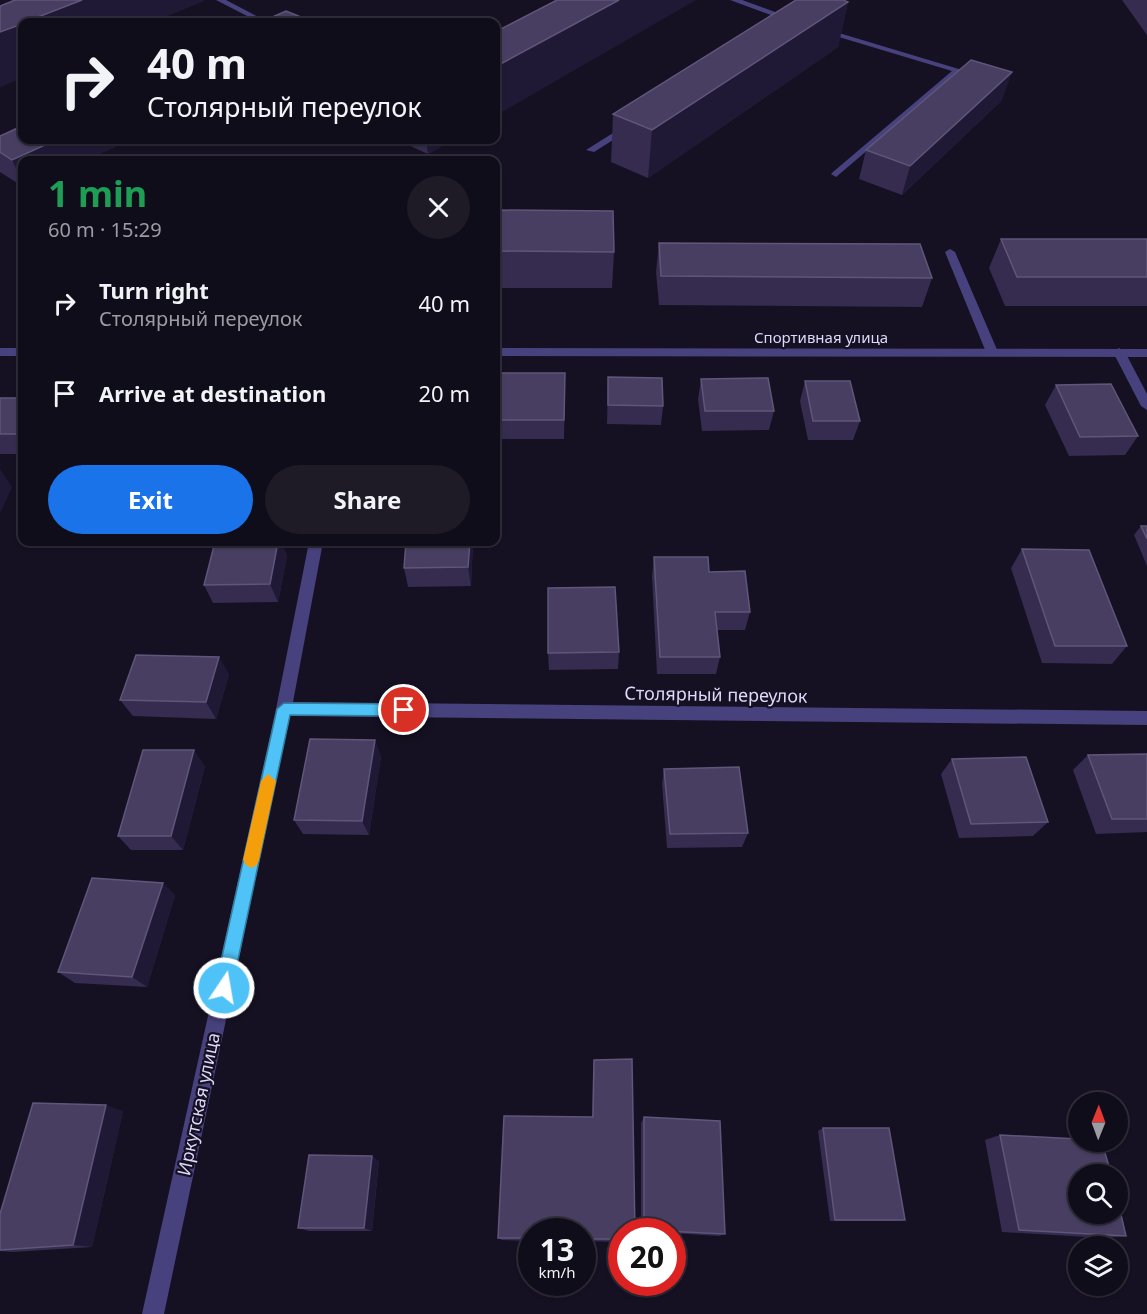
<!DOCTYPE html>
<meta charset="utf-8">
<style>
body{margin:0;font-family:"Noto Sans",sans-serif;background:#1e1b27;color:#f1f3f6;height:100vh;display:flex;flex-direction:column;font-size:22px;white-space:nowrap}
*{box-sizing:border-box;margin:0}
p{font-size:20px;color:#9c9ca2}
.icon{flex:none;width:33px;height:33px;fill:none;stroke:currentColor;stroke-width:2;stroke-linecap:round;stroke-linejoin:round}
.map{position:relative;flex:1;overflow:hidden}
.drawer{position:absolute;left:18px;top:156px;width:482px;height:390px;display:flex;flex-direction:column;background:#100d1a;border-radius:12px;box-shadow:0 2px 4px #0004,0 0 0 2px #302d39}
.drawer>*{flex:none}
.top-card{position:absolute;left:18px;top:18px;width:482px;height:126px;border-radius:12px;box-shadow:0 2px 4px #0004,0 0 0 2px #302d39;background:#100d1a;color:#f1f3f6;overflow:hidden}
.needle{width:39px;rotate:1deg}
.buttons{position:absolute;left:1068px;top:1092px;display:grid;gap:12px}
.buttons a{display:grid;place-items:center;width:60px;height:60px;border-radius:50%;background:#100d1a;box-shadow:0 2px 4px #0004,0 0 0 2px #302d39;font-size:30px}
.speed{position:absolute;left:518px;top:1218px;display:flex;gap:12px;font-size:30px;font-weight:700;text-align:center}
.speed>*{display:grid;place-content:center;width:78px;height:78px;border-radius:50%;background:#100d1a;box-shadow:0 2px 4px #0004,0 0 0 2px #302d39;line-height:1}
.speed small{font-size:15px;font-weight:400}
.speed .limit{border:9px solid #d22;background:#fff;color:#111}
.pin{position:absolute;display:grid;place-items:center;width:51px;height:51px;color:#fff;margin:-26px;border:3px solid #fff;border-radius:50%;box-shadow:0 2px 6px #0007}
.me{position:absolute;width:66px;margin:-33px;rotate:12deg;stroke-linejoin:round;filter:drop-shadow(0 0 4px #0008)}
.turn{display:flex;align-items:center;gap:21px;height:126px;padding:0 30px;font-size:27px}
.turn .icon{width:78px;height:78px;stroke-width:2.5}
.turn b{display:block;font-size:42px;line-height:51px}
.round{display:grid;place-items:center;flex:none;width:63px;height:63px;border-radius:32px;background:#1e1b27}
.head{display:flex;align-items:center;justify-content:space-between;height:102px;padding:0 30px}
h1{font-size:36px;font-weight:700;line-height:45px;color:#1e9e55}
.action{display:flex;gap:12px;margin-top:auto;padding:12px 30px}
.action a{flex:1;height:69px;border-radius:36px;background:#1a73e8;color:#fff;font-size:24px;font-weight:700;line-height:69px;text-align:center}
.action a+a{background:#1e1b27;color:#f1f3f6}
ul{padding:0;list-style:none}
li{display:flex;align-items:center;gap:18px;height:90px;padding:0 30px}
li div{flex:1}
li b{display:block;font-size:22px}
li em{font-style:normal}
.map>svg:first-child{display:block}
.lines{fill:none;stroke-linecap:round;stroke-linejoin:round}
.lane{fill:#47427d;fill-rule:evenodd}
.street{fill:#47427d;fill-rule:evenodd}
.wall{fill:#352c4f}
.shaded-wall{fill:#201936}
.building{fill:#473e61;stroke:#5f5679;stroke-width:1.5}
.route{fill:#4fc3f7;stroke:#337fa1;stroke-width:1.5}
.slow{fill:#f59e0b}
.labels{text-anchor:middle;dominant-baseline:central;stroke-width:4.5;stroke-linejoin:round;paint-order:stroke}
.far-street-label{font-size:15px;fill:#ded8fa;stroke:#151123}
.street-label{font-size:18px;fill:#ded8fa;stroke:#151123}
</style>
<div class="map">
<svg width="1147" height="1314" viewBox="0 0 1147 1314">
<rect width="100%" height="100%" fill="#151123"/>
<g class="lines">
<g class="lane">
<polygon points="216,0 226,0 268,22 259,22"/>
<polygon points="730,0 742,0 797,20 790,22"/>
<polygon points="819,27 962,70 836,177 831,174 833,172 952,71 819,31"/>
<polygon points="629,123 632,124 632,128 594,152 586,150"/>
<polygon points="950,249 955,252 998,352 996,355 992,356 986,352 945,252"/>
<polygon points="1119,348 1125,352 1147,394 1147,410 1141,406 1113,352"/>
<polygon points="309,542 323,542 293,702 1147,711 1147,725 290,716 164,1314 142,1314 276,709"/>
</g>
<g class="street">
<rect x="0" y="348" width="22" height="8"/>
<polygon points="495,348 1147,349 1147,357 495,356"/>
</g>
</g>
<g class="wall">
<polygon points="1122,0 1147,0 1147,35"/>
<polygon points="848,2 838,47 648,178 611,162 613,114"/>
<polygon points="1002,100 902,195 859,179 866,150"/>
<polygon points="0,136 22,140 130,140 86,160 22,160 22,186 0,172"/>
<polygon points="397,140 453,140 428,154"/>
<polygon points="495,210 614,252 612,288 495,288"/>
<polygon points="1001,239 1147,239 1147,306 1005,306 989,268"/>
<polygon points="659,243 932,278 922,307 659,305 656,272"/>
<polygon points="608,377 663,406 661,425 607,424"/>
<polygon points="701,379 774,411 769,430 702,431 698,399"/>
<polygon points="805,381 860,421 853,440 808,440 800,401"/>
<polygon points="1056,385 1138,436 1125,455 1069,456 1045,405"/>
<polygon points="565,393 564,439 496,439 495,401"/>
<rect x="0" y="398" width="22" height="56"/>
<polygon points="1141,526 1147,526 1147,566 1134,535"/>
<polygon points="215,542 281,542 287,556 278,602 213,603 204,585"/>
<polygon points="473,542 471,586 408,587 404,568"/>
<polygon points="1022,549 1127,646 1112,664 1042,663 1011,568"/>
<polygon points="654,557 709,572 750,612 745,630 717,630 720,657 716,674 657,674 652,576"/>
<polygon points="619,652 618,669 549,670 548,653"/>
<polygon points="229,674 216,719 133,716 120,700"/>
<polygon points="1147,754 1147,832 1096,834 1073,770 1088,755"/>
<polygon points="381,756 369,835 303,834 294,820"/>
<polygon points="952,759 1048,822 1033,836 959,838 941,774"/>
<polygon points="205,766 183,850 131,850 118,836"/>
<polygon points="664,769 748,833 742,847 667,848 662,784"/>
<polygon points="175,895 147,987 75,983 58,972"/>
<polygon points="594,1060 621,1232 621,1242 582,1241 582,1232 531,1232 531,1241 502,1240 498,1238 592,1117 593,1071"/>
<polygon points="123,1111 92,1247 12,1252 0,1251 0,1214"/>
<polygon points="644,1117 725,1234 719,1236 672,1233 672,1232 641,1232 641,1123"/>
<polygon points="823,1128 905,1220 899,1221 830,1221 818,1131"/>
<polygon points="1000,1135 1126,1236 1105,1238 1002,1232 985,1140"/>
<polygon points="379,1161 372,1231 309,1231 298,1228"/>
</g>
<g class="shaded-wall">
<polygon points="82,0 204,0 204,1 153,22 25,22"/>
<polygon points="619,0 696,0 495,116 495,67"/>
<polygon points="848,2 838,47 648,178 652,130"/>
<polygon points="22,24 22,78 0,87 0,32"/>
<polygon points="1012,72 1002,100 902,195 910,166"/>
<polygon points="56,140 130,140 86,160 22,160 22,181 12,160"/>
<polygon points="426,140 453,140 428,154"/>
<polygon points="0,469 12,487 0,514"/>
<polygon points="278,542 281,542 287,556 278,602 270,584"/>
<polygon points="470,542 473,542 471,586 468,567"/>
<polygon points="219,657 229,674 216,719 206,702"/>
<polygon points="375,740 381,756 369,835 362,821"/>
<polygon points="194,750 205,766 183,850 171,836"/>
<polygon points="163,883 175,895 147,987 132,977"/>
<polygon points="106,1105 123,1111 92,1247 73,1245"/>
<polygon points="372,1156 379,1161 372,1231 364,1228"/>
</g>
<g class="building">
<polygon points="15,0 82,0 25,22 22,22 22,24 0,32 0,6"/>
<polygon points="557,0 619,0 495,67 495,32"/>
<polygon points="796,0 843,0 848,2 652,130 613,114"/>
<polygon points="286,11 313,22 261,22"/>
<polygon points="971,60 1012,72 910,166 866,150"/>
<polygon points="22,126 22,140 56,140 12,160 0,152 0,136"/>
<polygon points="495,210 613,211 614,252 495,251"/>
<polygon points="1001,239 1147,239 1147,277 1017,277"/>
<polygon points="659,243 920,244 932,278 661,276"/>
<polygon points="497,373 565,373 564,420 495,420 495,401"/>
<polygon points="608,377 662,378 663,406 608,405"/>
<polygon points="768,378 774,411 705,411 701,379"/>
<polygon points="805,381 850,381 860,421 813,421"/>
<polygon points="1111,384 1138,436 1080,437 1056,385"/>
<polygon points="0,398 22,398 22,429 20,434 0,434"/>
<polygon points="1141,526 1147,526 1147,539"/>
<polygon points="215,542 278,542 270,584 204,585"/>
<polygon points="406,542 470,542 468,567 404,568"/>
<polygon points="1022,549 1089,550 1127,646 1055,646"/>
<polygon points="654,557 708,557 709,572 745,571 750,612 715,612 720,657 660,657"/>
<polygon points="615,587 619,652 548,653 548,588"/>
<polygon points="136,655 219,657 206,702 120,700"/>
<polygon points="310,739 375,740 362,821 294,820"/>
<polygon points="143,750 194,750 171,836 118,836"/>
<polygon points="1147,754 1147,819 1112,819 1088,755"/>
<polygon points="1026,757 1048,822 971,824 952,759"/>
<polygon points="739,767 748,833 670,834 664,769"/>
<polygon points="92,878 163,883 132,977 58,972"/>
<polygon points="632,1059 635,1232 621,1232 621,1239 582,1239 582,1232 531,1232 531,1238 498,1238 504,1116 593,1117 594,1060"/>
<polygon points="33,1103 106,1105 73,1245 0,1250 0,1214"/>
<polygon points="644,1117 720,1121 725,1234 644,1230"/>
<polygon points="823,1128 889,1128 905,1220 835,1220"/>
<polygon points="1000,1135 1078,1139 1078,1142 1102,1142 1111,1174 1078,1174 1078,1214 1118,1214 1118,1202 1126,1236 1019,1230"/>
<polygon points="309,1155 372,1156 364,1228 298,1228"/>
</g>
<polygon class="route" points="284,703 404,704 411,710 404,716 290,715 232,988 229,994 224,997 218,994 215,988 277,709"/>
<polygon class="slow" points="268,774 276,781 259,860 257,865 251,868 246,865 243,860 261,781"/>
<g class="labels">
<g class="far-street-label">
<text x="821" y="337">Спортивная улица</text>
</g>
<g class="street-label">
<text transform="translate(716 694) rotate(1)">Столярный переулок</text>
<text transform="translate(198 1104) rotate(-78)">Иркутская улица</text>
</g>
</g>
</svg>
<div class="buttons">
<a><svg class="needle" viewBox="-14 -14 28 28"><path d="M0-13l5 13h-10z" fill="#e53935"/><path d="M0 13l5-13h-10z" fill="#9c9ca2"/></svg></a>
<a><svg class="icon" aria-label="search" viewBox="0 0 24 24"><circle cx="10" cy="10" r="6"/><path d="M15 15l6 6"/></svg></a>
<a><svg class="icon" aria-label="layers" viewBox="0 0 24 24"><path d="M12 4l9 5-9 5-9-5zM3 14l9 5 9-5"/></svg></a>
</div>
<div class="speed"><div>13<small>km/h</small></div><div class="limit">20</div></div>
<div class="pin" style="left:404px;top:710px;background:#d93025"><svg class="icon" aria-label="arrive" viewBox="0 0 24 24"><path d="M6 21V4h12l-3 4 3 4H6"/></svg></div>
<svg class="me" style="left:224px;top:988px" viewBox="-20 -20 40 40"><circle r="17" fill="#4fc3f7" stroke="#fff" stroke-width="3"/><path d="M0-11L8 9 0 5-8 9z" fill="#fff"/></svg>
<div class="top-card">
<div class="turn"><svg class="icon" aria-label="right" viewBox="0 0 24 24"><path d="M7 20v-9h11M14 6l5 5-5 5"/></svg><div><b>40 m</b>Столярный переулок</div></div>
</div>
<section class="drawer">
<div class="head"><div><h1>1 min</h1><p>60 m · 15:29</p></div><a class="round"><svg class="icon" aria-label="close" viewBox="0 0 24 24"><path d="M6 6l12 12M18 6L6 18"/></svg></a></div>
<ul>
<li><svg class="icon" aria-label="right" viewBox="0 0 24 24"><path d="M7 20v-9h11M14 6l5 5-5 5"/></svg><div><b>Turn right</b><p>Столярный переулок</p></div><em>40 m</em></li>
<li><svg class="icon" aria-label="arrive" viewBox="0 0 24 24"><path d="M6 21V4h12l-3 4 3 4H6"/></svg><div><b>Arrive at destination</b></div><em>20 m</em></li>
</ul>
<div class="action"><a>Exit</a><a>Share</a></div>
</section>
</div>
